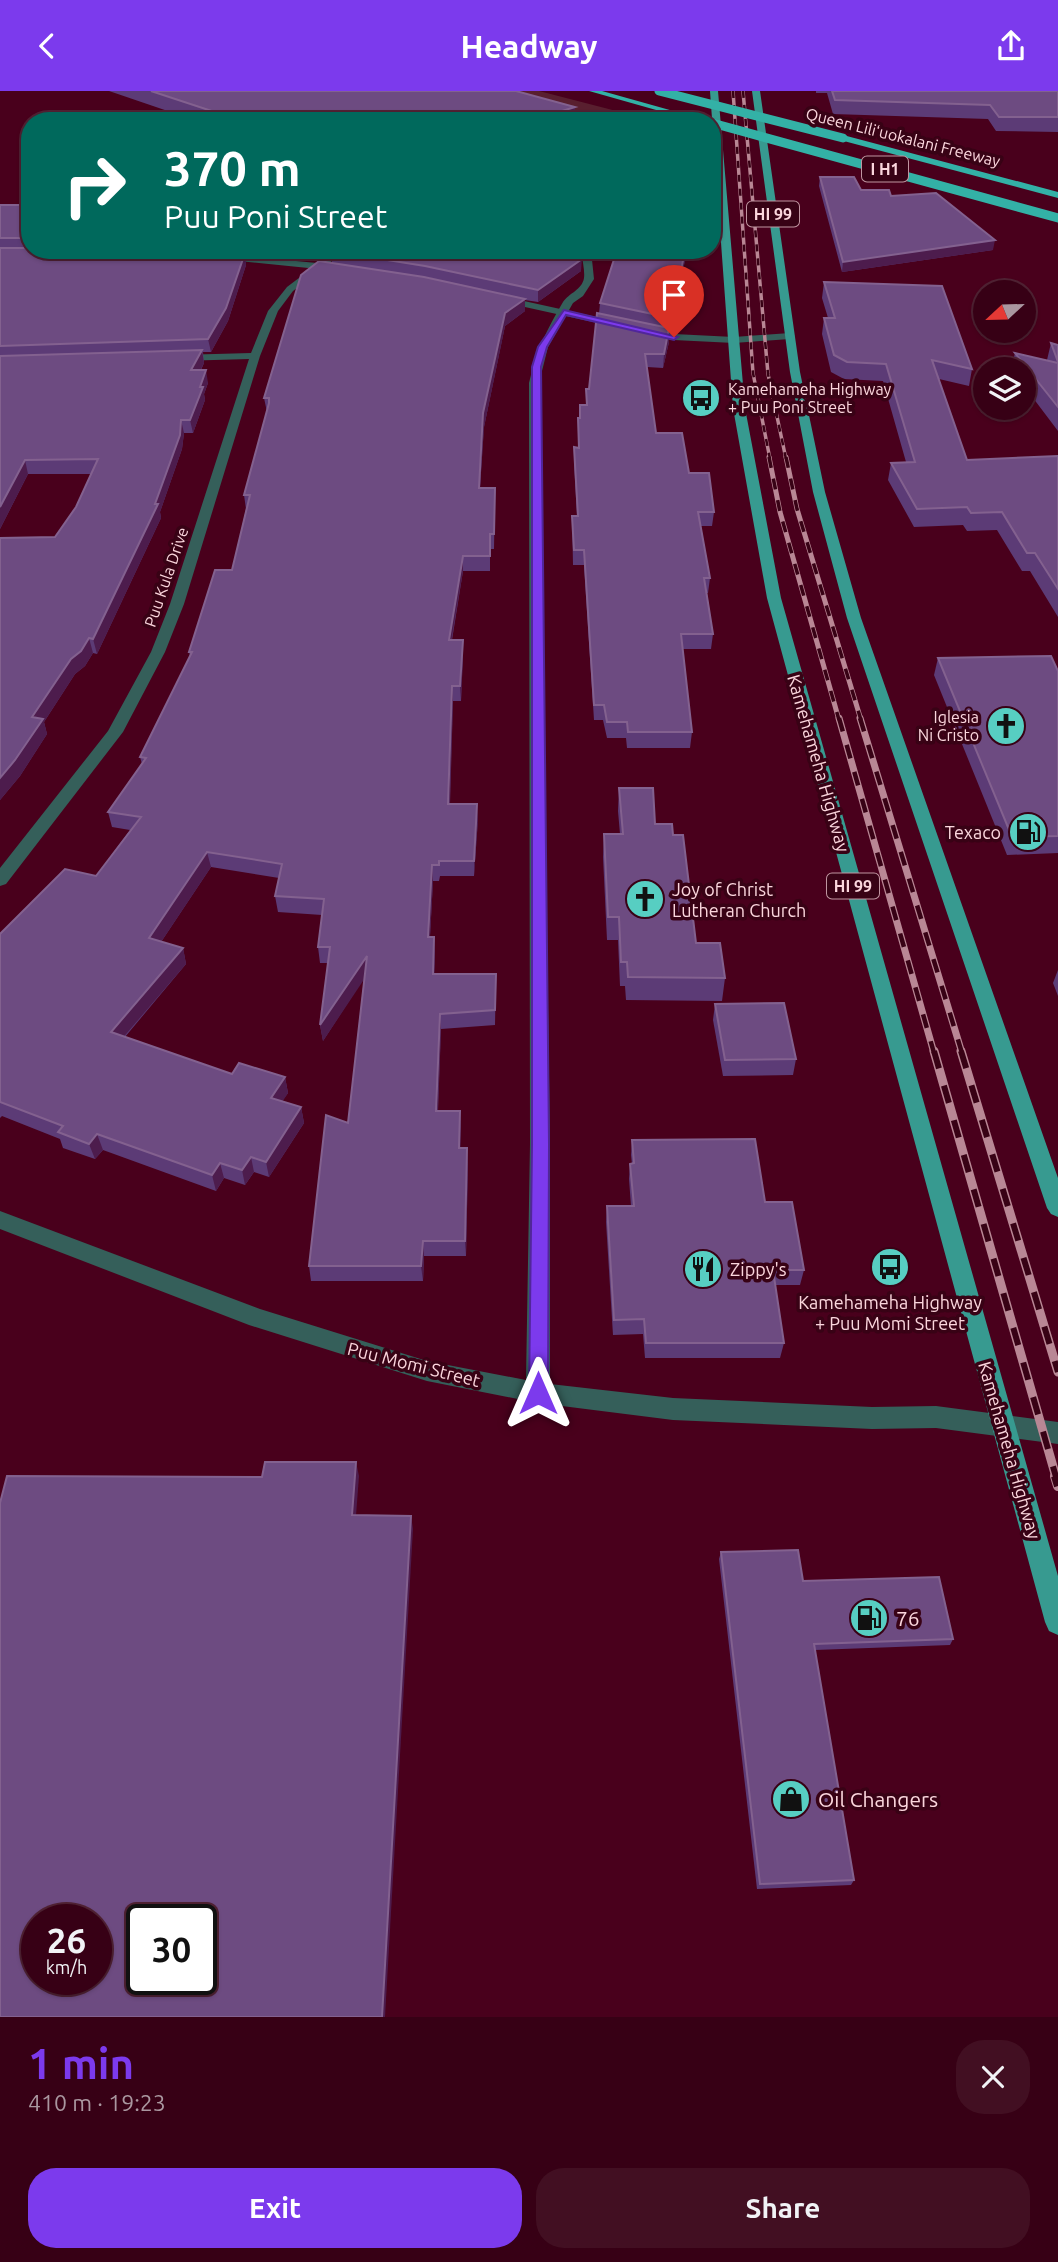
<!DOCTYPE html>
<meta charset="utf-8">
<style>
body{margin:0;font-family:Ubuntu,sans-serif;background:#420f22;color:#f1f3f6;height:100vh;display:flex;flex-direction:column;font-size:26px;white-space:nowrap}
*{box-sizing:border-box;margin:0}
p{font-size:23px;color:#aa97a0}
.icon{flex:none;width:38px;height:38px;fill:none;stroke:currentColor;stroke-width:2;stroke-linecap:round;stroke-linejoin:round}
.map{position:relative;height:1926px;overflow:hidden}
.details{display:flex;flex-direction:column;background:#370015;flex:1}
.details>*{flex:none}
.top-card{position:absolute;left:21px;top:21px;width:700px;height:147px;border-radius:28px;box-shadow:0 2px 5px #0004,0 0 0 2px #512234;background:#00695c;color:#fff;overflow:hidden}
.needle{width:46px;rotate:248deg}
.fabs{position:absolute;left:973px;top:189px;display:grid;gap:14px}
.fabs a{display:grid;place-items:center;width:63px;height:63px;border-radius:50%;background:#370015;box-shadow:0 2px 5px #0004,0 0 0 2px #512234;font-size:35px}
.speed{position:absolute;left:21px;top:1813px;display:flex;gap:14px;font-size:35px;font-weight:700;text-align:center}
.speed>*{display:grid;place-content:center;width:91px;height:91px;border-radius:50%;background:#370015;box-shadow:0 2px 5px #0004,0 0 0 2px #512234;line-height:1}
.speed small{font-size:18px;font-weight:400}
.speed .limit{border:4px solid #111;border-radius:10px;background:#fff;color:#111}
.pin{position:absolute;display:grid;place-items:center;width:60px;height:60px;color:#fff;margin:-72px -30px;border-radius:50% 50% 50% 0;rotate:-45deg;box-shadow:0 0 7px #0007}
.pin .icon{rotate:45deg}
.me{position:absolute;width:77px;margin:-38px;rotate:0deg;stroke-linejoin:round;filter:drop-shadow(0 0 5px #0008)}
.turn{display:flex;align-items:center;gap:24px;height:147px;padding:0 28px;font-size:32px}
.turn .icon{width:91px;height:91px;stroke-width:2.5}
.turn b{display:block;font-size:49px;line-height:60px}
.round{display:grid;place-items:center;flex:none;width:74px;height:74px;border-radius:28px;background:#420f22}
.head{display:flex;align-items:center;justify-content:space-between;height:119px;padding:0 28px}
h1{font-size:42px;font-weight:700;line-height:52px;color:#7c3aed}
.cta{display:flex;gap:14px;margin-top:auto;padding:14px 28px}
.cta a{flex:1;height:80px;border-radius:28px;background:#7c3aed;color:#fff;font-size:28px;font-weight:700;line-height:80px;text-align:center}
.cta a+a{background:#420f22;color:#f1f3f6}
header{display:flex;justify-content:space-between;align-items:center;height:91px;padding:0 28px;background:#7c3aed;color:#fff;font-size:32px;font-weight:700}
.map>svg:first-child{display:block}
.green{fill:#591f2f}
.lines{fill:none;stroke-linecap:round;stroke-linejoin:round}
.minor{fill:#355f5a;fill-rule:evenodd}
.tertiary{fill:#355f5a;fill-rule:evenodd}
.primary{fill:#379a90;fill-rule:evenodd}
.motorway{fill:#33b1a6;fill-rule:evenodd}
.rail-far4-casing{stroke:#b98795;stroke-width:3.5}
.rail-far3-casing{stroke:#b98795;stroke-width:5}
.rail-far2-casing{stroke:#b98795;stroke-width:7}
.rail-far1-casing{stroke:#b98795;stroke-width:9}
.rail-casing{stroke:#b98795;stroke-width:10}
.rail-far4{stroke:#380215;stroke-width:2.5;stroke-dasharray:7;stroke-linecap:butt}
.rail-far3{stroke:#380215;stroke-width:3.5;stroke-dasharray:11;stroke-linecap:butt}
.rail-far2{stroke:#380215;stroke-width:4.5;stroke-dasharray:14;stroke-linecap:butt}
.rail-far1{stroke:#380215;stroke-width:6;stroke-dasharray:18;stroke-linecap:butt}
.rail{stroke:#380215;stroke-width:8;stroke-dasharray:23;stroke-linecap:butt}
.motorway-bridge{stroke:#33b1a6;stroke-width:9}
.wall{fill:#5c3b76}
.shaded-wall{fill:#4d1c4d}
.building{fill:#6d4b81;stroke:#83618f;stroke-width:2;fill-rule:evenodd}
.route{fill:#7c3aed;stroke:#51269a;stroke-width:2}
.labels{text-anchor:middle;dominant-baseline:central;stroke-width:7;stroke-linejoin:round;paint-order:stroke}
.far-street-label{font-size:16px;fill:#fbd6dd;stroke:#380215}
.shield{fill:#380215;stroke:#c096a1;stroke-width:2}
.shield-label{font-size:16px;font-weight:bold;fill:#fbd6dd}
.far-poi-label{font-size:16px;fill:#fbd6dd;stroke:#380215;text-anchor:start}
.street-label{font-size:18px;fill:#fbd6dd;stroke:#380215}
.poi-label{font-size:18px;fill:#fbd6dd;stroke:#380215;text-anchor:start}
.near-poi-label{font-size:21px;fill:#fbd6dd;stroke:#380215;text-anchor:start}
</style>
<header><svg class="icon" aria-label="back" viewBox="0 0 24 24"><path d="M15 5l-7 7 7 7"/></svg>Headway<svg class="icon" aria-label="share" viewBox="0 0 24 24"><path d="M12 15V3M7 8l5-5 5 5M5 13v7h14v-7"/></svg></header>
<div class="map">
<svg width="1058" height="1926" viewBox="0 0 1058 1926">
<rect width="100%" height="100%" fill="#49001c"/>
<polygon class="green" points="468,0 539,0 655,30 575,30"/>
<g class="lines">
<g class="minor">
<polygon points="336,159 346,159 293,200 278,220 260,265 184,513 165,561 123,641 6,793 0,795 0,777 108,640 151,561 170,513 249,268 179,270 174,267 179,264 251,262 268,220 287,196"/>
<path d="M581,159H591L594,188L583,205L573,212L548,256L539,292L550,1053V1293L673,1307L872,1316L936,1315L1058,1331V1353L936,1337L872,1338L673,1329L538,1312L427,1290L249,1234L0,1138V1120L260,1218L427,1270L526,1289L530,1053L529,292C536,261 547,238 563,211C569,202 582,199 584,187C585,179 582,168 581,159Z"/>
</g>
<g class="tertiary">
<polygon points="221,163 338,174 343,177 338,180 218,168 218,164"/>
<polygon points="501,205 674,243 734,246 790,242 795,245 790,248 734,252 674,249 498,210 498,206"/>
</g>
<g class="primary">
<polygon points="710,0 718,0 745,317 781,507 1058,1485 1058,1544 1049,1540 1045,1531 767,507 733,317"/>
<polygon points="752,0 760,0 800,281 825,401 861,527 1058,1087 1058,1126 1051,1123 1047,1117 847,527 813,401 790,281"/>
</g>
<g class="motorway">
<polygon points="589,0 602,0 709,30 695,30"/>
<polygon points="843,44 1058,101 1058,107 840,49"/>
</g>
<defs>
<g id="rail-far4">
<polyline points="733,0 753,282 770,368"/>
<polyline points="743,0 768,283 786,368"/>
</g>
<g id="rail-far3">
<polyline points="769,366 780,421 839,629"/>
<polyline points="786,366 797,418 861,629"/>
</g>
<g id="rail-far2">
<polyline points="839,627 934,962"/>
<polyline points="860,627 962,962"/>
</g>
<g id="rail-far1">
<polyline points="934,960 1056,1386"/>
<polyline points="961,960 1058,1281"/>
</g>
<polyline id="rail" points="1055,1385 1058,1395"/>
</defs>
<use href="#rail-far4" class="rail-far4-casing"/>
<use href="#rail-far3" class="rail-far3-casing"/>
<use href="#rail-far2" class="rail-far2-casing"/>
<use href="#rail-far1" class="rail-far1-casing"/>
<use href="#rail" class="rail-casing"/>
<use href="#rail-far4" class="rail-far4"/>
<use href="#rail-far3" class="rail-far3"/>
<use href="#rail-far2" class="rail-far2"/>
<use href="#rail-far1" class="rail-far1"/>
<use href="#rail" class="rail"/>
<g class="motorway-bridge">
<polyline points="659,0 843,47"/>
<polyline points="712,32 1058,127"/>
</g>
</g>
<g class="wall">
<polygon points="109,0 516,0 575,16 574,30 197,30"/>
<polygon points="816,0 1058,0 1058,41 996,40 988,28 833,23 827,2 816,2"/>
<polygon points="820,86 861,99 891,105 993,159 842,181 819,95"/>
<polygon points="0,114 30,114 30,159 251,159 250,163 245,163 246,174 228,230 211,261 203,261 204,272 201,279 208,292 204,303 205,309 193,342 184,342 182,358 160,421 161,427 97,563 93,562 85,575 75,583 44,631 47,643 20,685 0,709 0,447 55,446 76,416 91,383 28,383 0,438"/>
<polygon points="309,159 331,159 317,170 310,169"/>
<polygon points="687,159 671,240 669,239 669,251 663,277 647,276 656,342 689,382 714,421 712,435 701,435 710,487 708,502 707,502 713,543 711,558 682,558 692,641 690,657 627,657 626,647 607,647 603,629 594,629 584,474 573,474 572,425 577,425 574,371 574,356 578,357 578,327 580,327 580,314 586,314 586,298 589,298 599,223 600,212"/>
<polygon points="331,160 581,180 538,211 525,209 525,220 505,235 484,336 480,397 495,397 494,458 490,458 490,480 463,480 452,549 463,564 461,610 453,610 450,713 478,728 474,785 440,785 439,790 433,790 430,846 435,862 434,883 496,883 495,934 441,938 438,1020 460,1020 460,1057 468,1073 466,1165 424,1165 423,1190 311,1190 309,1175 348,1032 364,887 323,950 320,934 328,872 320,872 318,856 322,824 278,821 275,805 279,787 211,776 161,851 183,857 186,873 125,946 232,983 285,986 288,1002 282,1010 301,1016 304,1032 269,1086 254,1081 245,1094 224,1087 216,1100 103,1059 95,1068 63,1057 60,1048 2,1025 0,1027 0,843 96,785 130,739 112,736 108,721 142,673 140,666 190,565 189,561 232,479 246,418 244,404 267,321 264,307 332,172"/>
<polygon points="824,191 972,278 969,295 939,288 967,369 1058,365 1058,526 1030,480 1022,480 997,439 967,440 963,434 914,436 888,389 891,372 906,371 883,290 844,288 831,281 822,243 824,227 828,227 822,207"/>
<polygon points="1051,252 1058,254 1058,340 1024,295 1024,278 1011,278 1015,262 1047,269"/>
<polygon points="938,567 1058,580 1058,762 1007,764 934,584"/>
<polygon points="619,697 655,733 673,744 696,852 725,887 722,910 626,909 625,895 620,895 618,849 607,849 603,766 604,743 620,743 618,720"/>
<polygon points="1058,879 1058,905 1053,892"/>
<polygon points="715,913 796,968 793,984 723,985 713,929"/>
<polygon points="632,1049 765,1111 804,1179 800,1194 775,1194 784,1252 780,1267 645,1267 643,1243 613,1244 606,1131 607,1115 631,1115 629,1088 630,1073 632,1073 631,1064"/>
<polygon points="721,1461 803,1490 953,1548 950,1554 815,1559 854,1789 851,1794 757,1798 719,1468"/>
</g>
<g class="shaded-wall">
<polygon points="575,16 574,30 530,30"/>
<polygon points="995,149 993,159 842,181 843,171"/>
<polygon points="316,159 331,159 317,170"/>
<polygon points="595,159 610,159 595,170"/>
<polygon points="685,159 687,159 671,240 672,227"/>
<polygon points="245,162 246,174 228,230 211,261 208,248"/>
<polygon points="582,168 581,180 538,211 538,199"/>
<polygon points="525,208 525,220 505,235 484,336 479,411 479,397 483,322 505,222"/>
<polygon points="669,237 669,251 663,277 664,263"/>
<polygon points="202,259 204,272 194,292 191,279"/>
<polygon points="206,279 208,292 204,303 205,309 193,342 190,329"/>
<polygon points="181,329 184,342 182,358 160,421 161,427 97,563 93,548 155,413"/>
<polygon points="25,369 28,383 0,438 0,416"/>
<polygon points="463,465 463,480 449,564 449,549"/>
<polygon points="89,547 93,562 85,575 75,583 44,631 47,643 20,685 0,709 0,687 32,626 71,568"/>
<polygon points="463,549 463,564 461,610 460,595"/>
<polygon points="452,595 453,610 449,728 448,713"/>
<polygon points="477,713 478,728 474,785 474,770"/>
<polygon points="207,761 211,776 153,863 149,847"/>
<polygon points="432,774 433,790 429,862 428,846"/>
<polygon points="434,846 435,862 434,899 433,883"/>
<polygon points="183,857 186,873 115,956 111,941"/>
<polygon points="367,865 369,881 323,950 320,934"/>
<polygon points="440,923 441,938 437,1036 436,1020"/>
<polygon points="285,986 288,1002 275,1022 271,1007"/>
<polygon points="301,1016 304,1032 269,1086 266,1071"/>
<polygon points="460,1020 461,1036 460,1073 459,1057"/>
<polygon points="97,1043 103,1059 95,1068 89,1053"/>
<polygon points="467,1057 468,1073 466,1165 465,1150"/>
<polygon points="251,1066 254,1081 245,1094 242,1079"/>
<polygon points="220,1072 224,1087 216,1100 212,1084"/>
<polygon points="423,1150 424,1165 423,1190 421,1175"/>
<polygon points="356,1371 359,1385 355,1438 352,1424"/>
<polygon points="411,1425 413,1438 385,1926 382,1926"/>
</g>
<g class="building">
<polygon points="151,0 516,0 575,16 530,30 293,30 287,28 287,30 242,30"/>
<polygon points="832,0 1058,0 1058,26 999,26 990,14 835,9"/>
<polygon points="820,86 854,86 861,99 889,99 891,105 936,102 995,149 843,171"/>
<rect x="0" y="114" width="30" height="33"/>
<polygon points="0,157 30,157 30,159 204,159 245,162 226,217 208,248 0,255"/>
<polygon points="333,159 581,159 582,168 538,199 425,175 331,160"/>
<polygon points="617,159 685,159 672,227 600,212"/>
<polygon points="319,170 424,186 525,208 505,222 483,322 479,397 495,397 494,443 490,443 490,465 463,465 449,549 463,549 460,595 452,595 448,713 477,713 474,770 439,770 439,774 432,774 428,846 434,846 433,883 496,883 495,919 440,923 436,1020 460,1020 459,1057 467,1057 465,1150 423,1150 421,1175 309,1175 326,1024 348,1032 367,865 320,934 330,856 318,856 324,808 275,805 282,773 207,761 149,847 183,857 111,941 232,983 239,972 285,986 271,1007 301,1016 266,1071 251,1066 242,1079 220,1072 212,1084 97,1043 89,1053 58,1041 63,1035 0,1011 0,843 65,778 96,785 141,726 108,721 146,667 140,666 192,561 189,561 215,479 232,479 250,404 244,404 269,312 269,307 264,307 301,184"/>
<polygon points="824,191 942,195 972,278 932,269 967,369 1058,365 1058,498 1035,462 1027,462 1002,421 971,422 967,416 917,418 891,372 915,371 886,273 847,271 834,264 824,227 835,227"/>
<polygon points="597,222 669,237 664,263 645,263 656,342 682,342 689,382 709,382 714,421 698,421 710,487 704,487 713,543 681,543 692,641 628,641 627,631 607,631 604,614 594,614 584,459 574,459 572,425 578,425 574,356 579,357 578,327 580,327 580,314 587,314 586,298 589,298"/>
<polygon points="1051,252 1058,254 1058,271"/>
<polygon points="202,259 191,279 206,279 200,296 203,296 190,329 181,329 180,344 155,413 158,413 93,548 89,547 81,560 71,568 32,626 43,628 15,669 0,687 0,447 55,446 76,416 98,368 25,369 0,416 0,265"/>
<polygon points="1015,262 1058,272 1058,316"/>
<polygon points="1051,565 1058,580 1058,745 1012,746 938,567"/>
<polygon points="619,697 653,697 655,733 672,733 673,744 683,744 696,852 720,852 725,887 628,886 627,871 621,871 619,826 608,826 604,743 623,743"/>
<polygon points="784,912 796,968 725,969 715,913"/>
<polygon points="755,1048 765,1111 792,1111 804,1179 773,1179 784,1252 646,1252 644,1228 614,1229 607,1115 634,1115 630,1073 634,1072 632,1049"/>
<path d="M265,1371H356L352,1424L411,1425L382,1926H0V1412L7,1385L262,1386ZM37,1829H96V1888H37ZM142,1829H201V1888H142Z"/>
<polygon points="798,1459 803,1490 939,1486 953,1548 814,1553 854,1789 760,1793 721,1461"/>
</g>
<polygon class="route" points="564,219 678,246 674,249 566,224 547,256 541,276 549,1053 548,1302 545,1308 538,1310 531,1308 529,1302 532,1053 532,276 538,256"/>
<defs>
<symbol id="bus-disc" viewBox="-11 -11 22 22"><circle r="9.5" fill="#57cec2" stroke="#380215"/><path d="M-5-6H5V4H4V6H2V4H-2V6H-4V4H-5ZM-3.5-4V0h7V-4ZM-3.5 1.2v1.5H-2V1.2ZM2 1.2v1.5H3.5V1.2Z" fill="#111"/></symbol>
<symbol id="church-disc" viewBox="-11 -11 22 22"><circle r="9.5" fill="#57cec2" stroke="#380215"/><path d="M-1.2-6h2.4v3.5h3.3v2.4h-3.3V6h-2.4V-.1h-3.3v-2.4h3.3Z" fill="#111"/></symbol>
<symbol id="fuel-disc" viewBox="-11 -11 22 22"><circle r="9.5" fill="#57cec2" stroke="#380215"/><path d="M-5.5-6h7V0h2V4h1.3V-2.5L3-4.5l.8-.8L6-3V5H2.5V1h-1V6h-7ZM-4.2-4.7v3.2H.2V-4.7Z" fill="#111"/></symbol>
<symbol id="restaurant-disc" viewBox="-11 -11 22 22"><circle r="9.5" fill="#57cec2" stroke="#380215"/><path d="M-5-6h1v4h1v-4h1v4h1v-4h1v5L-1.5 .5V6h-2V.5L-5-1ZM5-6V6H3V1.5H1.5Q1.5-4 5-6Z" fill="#111"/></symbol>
<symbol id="shop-disc" viewBox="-11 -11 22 22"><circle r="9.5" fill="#57cec2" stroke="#380215"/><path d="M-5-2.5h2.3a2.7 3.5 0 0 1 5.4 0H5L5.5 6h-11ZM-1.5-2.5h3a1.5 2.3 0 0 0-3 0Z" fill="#111"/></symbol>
</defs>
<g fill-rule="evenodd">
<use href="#bus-disc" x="679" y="285" width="44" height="44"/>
<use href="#church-disc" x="984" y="613" width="44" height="44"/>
<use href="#fuel-disc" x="1006" y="719" width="44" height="44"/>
<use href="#church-disc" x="623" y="786" width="44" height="44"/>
<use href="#bus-disc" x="868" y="1154" width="44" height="44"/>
<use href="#restaurant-disc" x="681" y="1156" width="44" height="44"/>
<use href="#fuel-disc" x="847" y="1505" width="44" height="44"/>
<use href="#shop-disc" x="769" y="1686" width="44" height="44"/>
</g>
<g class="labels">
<g class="far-street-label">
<text transform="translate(903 46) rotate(14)">Queen Liliʻuokalani Freeway</text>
<text transform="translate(166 486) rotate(-71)">Puu Kula Drive</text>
</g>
<g class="shield">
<rect x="862" y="65.5" width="46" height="25" rx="5"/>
<rect x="747" y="110.5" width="52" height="25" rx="5"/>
<rect x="827" y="782.5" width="52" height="25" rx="5"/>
</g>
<g class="shield-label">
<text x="885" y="78">I H1</text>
<text x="773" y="123">HI 99</text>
<text x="853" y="795">HI 99</text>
</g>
<g class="far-poi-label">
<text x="728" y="298">Kamehameha Highway<tspan x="728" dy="18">+ Puu Poni Street</tspan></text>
<text x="979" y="626" text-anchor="end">Iglesia<tspan x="979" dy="18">Ni Cristo</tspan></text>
</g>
<g class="street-label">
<text transform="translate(819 672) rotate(74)">Kamehameha Highway</text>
<text transform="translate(414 1273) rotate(14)">Puu Momi Street</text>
<text transform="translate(1010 1359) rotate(74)">Kamehameha Highway</text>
</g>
<g class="poi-label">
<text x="1001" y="741" text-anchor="end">Texaco</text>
<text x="672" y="798">Joy of Christ<tspan x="672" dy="21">Lutheran Church</tspan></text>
<text x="730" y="1178">Zippy's</text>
<text x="890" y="1211" text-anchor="middle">Kamehameha Highway<tspan x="890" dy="21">+ Puu Momi Street</tspan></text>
</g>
<g class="near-poi-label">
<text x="896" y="1527">76</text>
<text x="818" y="1708">Oil Changers</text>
</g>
</g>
</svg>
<div class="fabs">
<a><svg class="needle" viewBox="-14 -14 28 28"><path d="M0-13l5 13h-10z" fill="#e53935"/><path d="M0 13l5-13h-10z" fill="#aa97a0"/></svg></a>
<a><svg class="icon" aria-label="layers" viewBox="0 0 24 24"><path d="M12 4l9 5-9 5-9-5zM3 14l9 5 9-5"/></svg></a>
</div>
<div class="speed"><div>26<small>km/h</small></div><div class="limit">30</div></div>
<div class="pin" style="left:674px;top:246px;background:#d93025"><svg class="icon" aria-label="arrive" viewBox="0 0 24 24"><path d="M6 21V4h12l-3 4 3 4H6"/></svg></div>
<svg class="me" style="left:538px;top:1302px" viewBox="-20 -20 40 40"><path d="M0-17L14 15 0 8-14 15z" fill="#7c3aed" stroke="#fff" stroke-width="4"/></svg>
<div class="top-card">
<div class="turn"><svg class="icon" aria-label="right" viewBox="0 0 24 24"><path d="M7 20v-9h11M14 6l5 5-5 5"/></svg><div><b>370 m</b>Puu Poni Street</div></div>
</div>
</div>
<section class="details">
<div class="head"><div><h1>1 min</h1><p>410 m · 19:23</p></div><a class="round"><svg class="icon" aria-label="close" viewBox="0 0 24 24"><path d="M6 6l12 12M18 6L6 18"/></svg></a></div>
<div class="cta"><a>Exit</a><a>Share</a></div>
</section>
